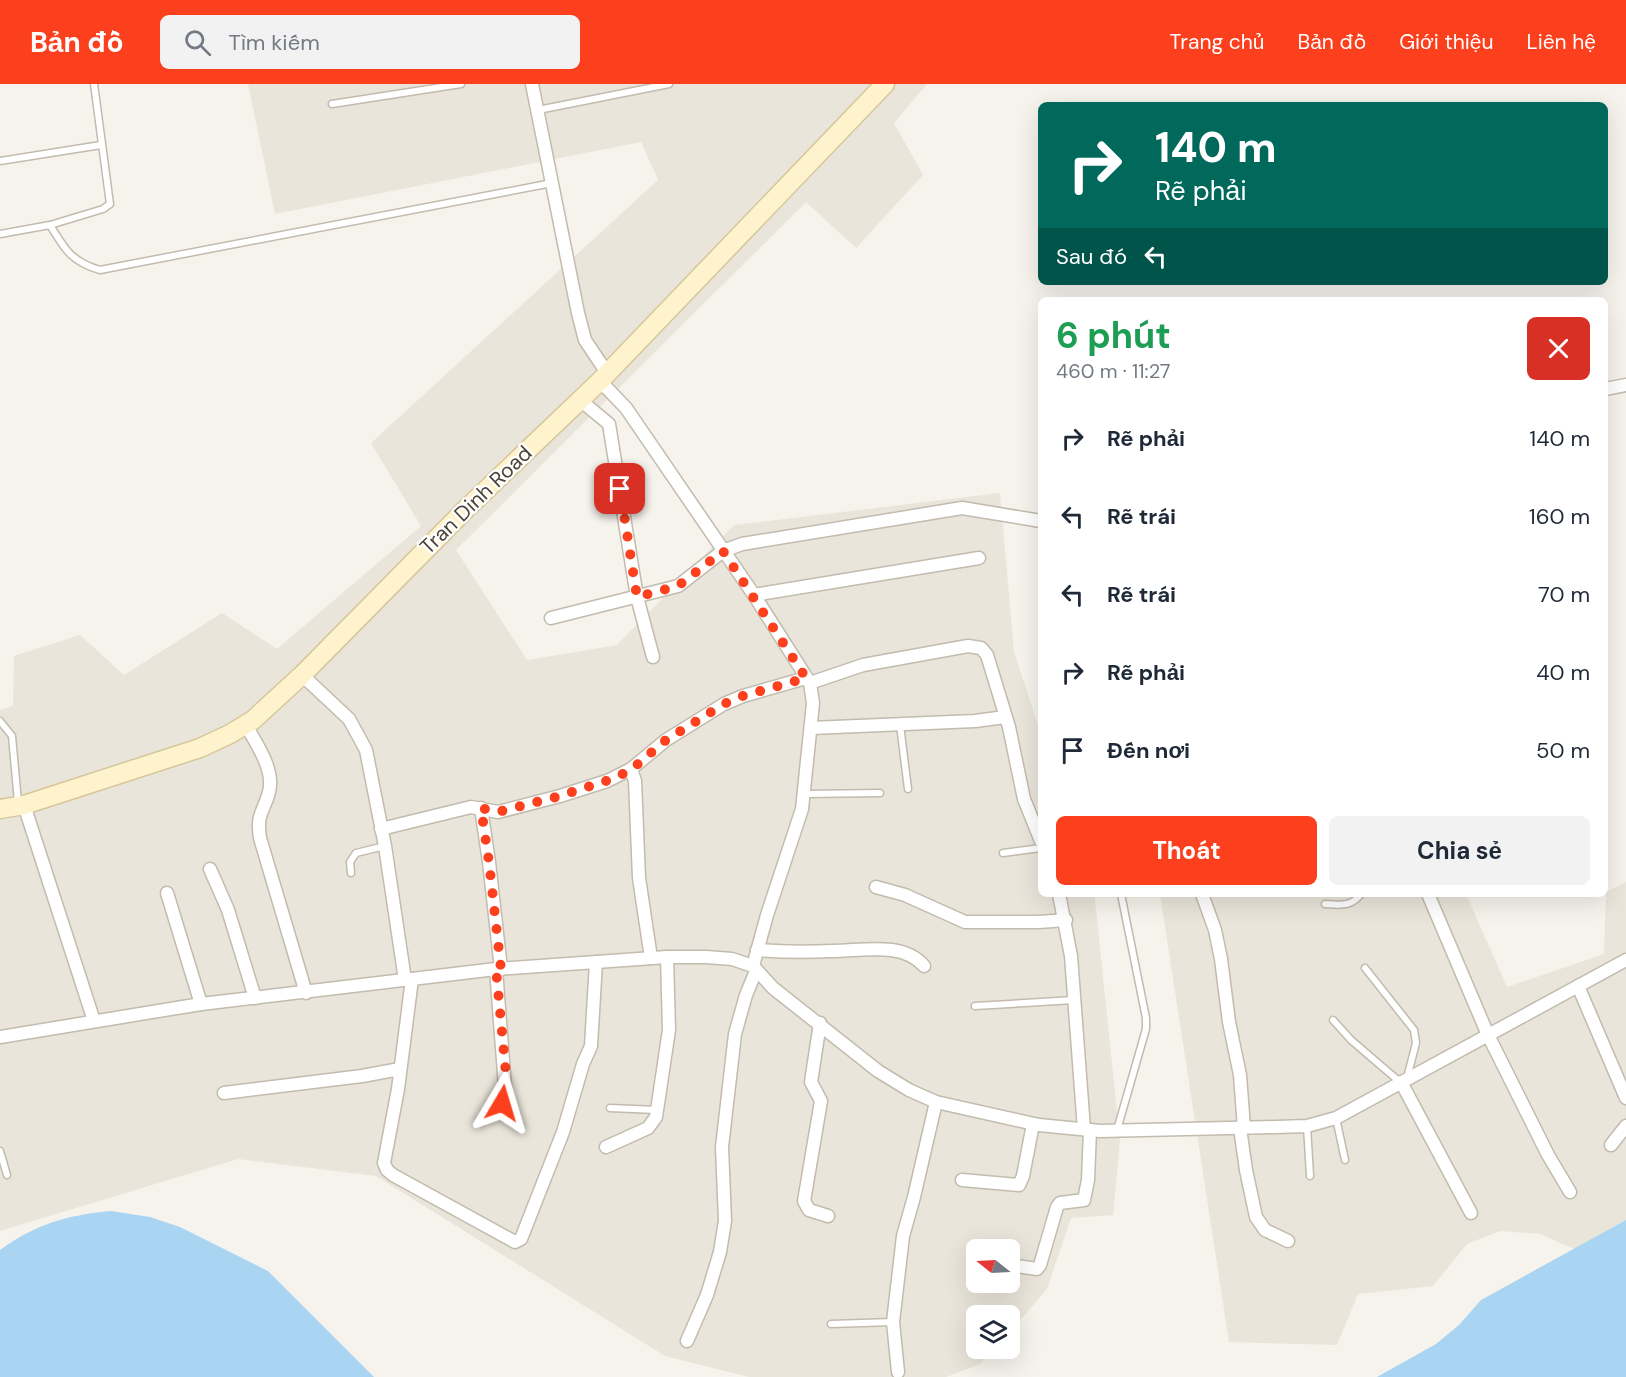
<!DOCTYPE html>
<html lang="vi">
<meta charset="utf-8">
<style>
body{margin:0;font-family:"DM Sans",sans-serif;background:#f2f2f3;color:#1f2937;height:100vh;display:flex;flex-direction:column;font-size:22px;white-space:nowrap}
*{box-sizing:border-box;margin:0}
p{font-size:20px;color:#747a83}
.icon{flex:none;width:33px;height:33px;fill:none;stroke:currentColor;stroke-width:2;stroke-linecap:round;stroke-linejoin:round}
.map{position:relative;flex:1;overflow:hidden}
.drawer{position:absolute;left:1038px;top:213px;width:570px;height:600px;display:flex;flex-direction:column;background:#fff;border-radius:9px;box-shadow:0 6px 24px #0002}
.drawer>*{flex:none}
.guide{position:absolute;left:1038px;top:18px;width:570px;height:183px;border-radius:9px;box-shadow:0 6px 24px #0002;background:#00695c;color:#fff;overflow:hidden}
.needle{width:39px;rotate:288deg}
.tools{position:absolute;left:966px;top:1155px;display:grid;gap:12px}
.tools a{display:grid;place-items:center;width:54px;height:54px;border-radius:9px;background:#fff;box-shadow:0 6px 24px #0002;font-size:30px}
.pin{position:absolute;display:grid;place-items:center;width:51px;height:51px;color:#fff;margin:-26px;border-radius:12px;box-shadow:0 3px 9px #0006}
.me{position:absolute;width:66px;margin:-33px;rotate:7deg;stroke-linejoin:round;filter:drop-shadow(0 0 4px #0008)}
.turn{display:flex;align-items:center;gap:21px;height:126px;padding:0 18px;font-size:27px}
.turn .icon{width:78px;height:78px;stroke-width:2.5}
.turn b{display:block;font-size:42px;line-height:51px}
.then{display:flex;align-items:center;height:57px;padding:0 18px;background:#0003;gap:12px;font-size:22px}
.round{display:grid;place-items:center;flex:none;width:63px;height:63px;border-radius:9px;background:#f2f2f3}
.head{display:flex;align-items:center;justify-content:space-between;height:102px;padding:0 18px}
h1{font-size:36px;font-weight:700;line-height:45px;color:#1e9e55}
.primary-button{display:flex;gap:12px;margin-top:auto;padding:12px 18px}
.primary-button a{flex:1;height:69px;border-radius:9px;background:#fc3f1d;color:#fff;font-size:24px;font-weight:700;line-height:69px;text-align:center}
.primary-button a+a{background:#f2f2f3;color:#1f2937}
ul{padding:0;list-style:none}
li{display:flex;align-items:center;gap:18px;height:78px;padding:0 18px}
li div{flex:1}
li b{display:block;font-size:22px}
li em{font-style:normal}
header{display:flex;align-items:center;gap:36px;box-sizing:border-box;height:84px;padding:0 30px;background:#fc3f1d;color:#fff}
header strong{font-size:28px}
nav{display:flex;gap:33px;margin-inline-start:auto;font-size:21px}
.search{width:420px;height:54px;background:#f2f2f3;display:flex;align-items:center;gap:15px;box-sizing:border-box;padding:0 21px;border-radius:9px;color:#747a83;font-size:22px}
.map>svg:first-child{display:block}
.residential{fill:#eae5da;fill-rule:evenodd}
.water{fill:#a9d4f2}
.lines{fill:none;stroke-linecap:round;stroke-linejoin:round}
.lane-casing{stroke:#c2bbae;stroke-width:9}
.street-casing{stroke:#c2bbae;stroke-width:15}
.secondary-casing{stroke:#d6c79b;stroke-width:21}
.lane{stroke:#fff;stroke-width:6}
.street{stroke:#fff;stroke-width:12}
.secondary{stroke:#fff3cd;stroke-width:18}
.route{stroke:#fc3f1d;stroke-width:10;stroke-dasharray:0 18}
.labels{text-anchor:middle;dominant-baseline:central;stroke-width:4.5;stroke-linejoin:round;paint-order:stroke}
.street-label{font-size:21px;fill:#4b4439;stroke:#fff}
</style>
<header>
<strong>Bản đồ</strong>
<div class="search"><svg class="icon" aria-label="search" viewBox="0 0 24 24"><circle cx="10" cy="10" r="6"/><path d="M15 15l6 6"/></svg>Tìm kiếm</div>
<nav><a>Trang chủ</a><a>Bản đồ</a><a>Giới thiệu</a><a>Liên hệ</a></nav>
</header>
<div class="map">
<svg width="1626" height="1293" viewBox="0 0 1626 1293">
<rect width="100%" height="100%" fill="#f6f3ec"/>
<g class="residential">
<path d="M248,0H927L894,39L923,91L856,164L806,118L456,466L527,576L617,561L734,441L1000,409L1014,568L1041,650V810H1094L1095,816L1120,1056L1113,1131L1071,1134L1047,1205L1010,1248V1232H976V1264L994,1265L980,1280L946,1293H749L665,1272L376,1092L238,1075L0,1147V626L13,622L14,572L80,551L124,591L222,529L277,565L421,442L371,359L658,96L641,58L275,130ZM976,1166H1010V1198H976Z"/>
<polygon points="1626,798 1626,1136 1574,1165 1540,1150 1500,1147 1467,1160 1433,1202 1358,1210 1337,1261 1229,1258 1160,810 1466,810 1507,903 1604,870 1606,808"/>
</g>
<g class="water">
<path d="M111,1127L150,1133L180,1143L268,1187L374,1293H0V1166C36,1140 67,1131 111,1127Z"/>
<polygon points="1626,1136 1626,1293 1377,1293 1436,1260 1459,1241 1481,1216"/>
</g>
<g class="lines">
<defs>
<g id="lane">
<polyline points="332,20 461,0"/>
<polyline points="538,26 669,0"/>
<polyline points="0,77 101,61"/>
<path d="M50,141C65,166 72,178 100,186L552,99"/>
<polyline points="0,150 50,141 103,125 110,120 94,0"/>
<polyline points="0,637 12,652 18,718"/>
<polyline points="900,641 908,705"/>
<polyline points="805,710 880,709"/>
<polyline points="1003,769 1041,764"/>
<polyline points="351,789 350,778 356,769 385,762"/>
<path d="M1325,820C1341,821 1351,823 1361,810"/>
<polyline points="1365,884 1414,946 1416,959 1407,994"/>
<polyline points="975,922 1074,916"/>
<polyline points="1333,936 1351,956 1400,998"/>
<polyline points="610,1024 657,1026"/>
<polyline points="1336,1034 1345,1076"/>
<polyline points="1307,1042 1310,1092"/>
<polyline points="1117,1046 1146,945 1146,934 1121,810"/>
<polyline points="0,1067 7,1091"/>
<polyline points="831,1240 893,1238"/>
</g>
<g id="street">
<polyline points="532,0 578,229 585,256 607,289"/>
<polyline points="600,297 626,324 754,511 810,599 813,619 802,725 767,831 753,882"/>
<polyline points="1605,305 1626,301"/>
<polyline points="580,316 609,340 637,513 653,573"/>
<polyline points="754,511 979,474"/>
<polyline points="551,534 678,502 723,467 742,460 962,424 1041,437"/>
<polyline points="302,591 349,635 366,666 385,762 405,896"/>
<polyline points="810,599 863,581 968,562 981,564 987,571 1009,643 1024,715 1041,757"/>
<path d="M246,641C256,660 275,685 269,708C264,728 256,729 260,754L306,909"/>
<polyline points="811,644 975,637 1005,633"/>
<polyline points="631,685 635,697 639,794 651,874"/>
<polyline points="24,721 94,937"/>
<polyline points="481,724 489,778 501,885"/>
<polyline points="381,745 471,723 498,728 560,712 607,697 631,685 666,656 724,620 743,612 806,594"/>
<polyline points="210,785 228,826 255,914"/>
<polyline points="876,803 905,811 965,838 1039,838 1066,836"/>
<polyline points="167,809 201,920"/>
<polyline points="1059,810 1071,872 1084,1045"/>
<polyline points="1202,810 1215,846 1221,875 1229,938 1240,991 1244,1044"/>
<polyline points="1428,810 1488,951 1548,1071 1570,1108"/>
<path d="M757,866C782,868 807,868 832,867C861,867 903,857 924,882"/>
<polyline points="412,895 398,1005 384,1079 387,1086 393,1091 515,1158 521,1155 563,1048 583,980 591,962 596,878"/>
<polyline points="1578,902 1626,1014"/>
<polyline points="820,939 811,998 821,1017 804,1117 809,1126 828,1132"/>
<polyline points="0,953 201,920 496,885 667,873 706,873 732,875 753,882 773,904 878,987 909,1006 936,1018 1039,1041 1100,1047 1276,1043 1307,1042 1336,1034 1626,876"/>
<polyline points="1401,998 1471,1129"/>
<polyline points="224,1009 362,992 400,985"/>
<polyline points="492,1023 502,1019 505,1003 496,885"/>
<polyline points="1240,1044 1246,1086 1256,1133 1265,1146 1288,1157"/>
<polyline points="1611,1061 1626,1042"/>
<polyline points="606,1063 648,1044 656,1033 669,946 667,873"/>
<polyline points="962,1096 1019,1101 1023,1092 1033,1040"/>
<polyline points="1010,1181 1037,1185 1040,1181 1057,1123 1060,1119 1084,1116 1088,1096 1090,1046"/>
<polyline points="687,1257 707,1211 720,1168 725,1137 722,1063 735,950 746,911 756,887"/>
<polyline points="898,1288 893,1238 903,1152 914,1113 936,1018"/>
</g>
<polyline id="secondary" points="0,725 24,721 200,664 230,650 253,636 302,591 466,425 600,297 885,0"/>
</defs>
<use href="#lane" class="lane-casing"/>
<use href="#street" class="street-casing"/>
<use href="#secondary" class="secondary-casing"/>
<use href="#lane" class="lane"/>
<use href="#street" class="street"/>
<use href="#secondary" class="secondary"/>
</g>
<g class="lines">
<polyline class="route" points="502,1019 506,990 496,885 501,885 489,778 481,724 498,728 560,712 615,694 632,685 666,656 724,620 743,612 806,594 723,467 678,502 637,513 620,405"/>
</g>
<g class="labels">
<g class="street-label">
<text transform="translate(476 416) rotate(-44)">Tran Dinh Road</text>
</g>
</g>
</svg>
<div class="tools">
<a><svg class="needle" viewBox="-14 -14 28 28"><path d="M0-13l5 13h-10z" fill="#e53935"/><path d="M0 13l5-13h-10z" fill="#747a83"/></svg></a>
<a><svg class="icon" aria-label="layers" viewBox="0 0 24 24"><path d="M12 4l9 5-9 5-9-5zM3 14l9 5 9-5"/></svg></a>
</div>
<div class="pin" style="left:620px;top:405px;background:#d93025"><svg class="icon" aria-label="arrive" viewBox="0 0 24 24"><path d="M6 21V4h12l-3 4 3 4H6"/></svg></div>
<svg class="me" style="left:502px;top:1019px" viewBox="-20 -20 40 40"><path d="M0-17L14 15 0 8-14 15z" fill="#fc3f1d" stroke="#fff" stroke-width="4"/></svg>
<div class="guide">
<div class="turn"><svg class="icon" aria-label="right" viewBox="0 0 24 24"><path d="M7 20v-9h11M14 6l5 5-5 5"/></svg><div><b>140 m</b>Rẽ phải</div></div>
<div class="then">Sau đó<svg class="icon" aria-label="left" viewBox="0 0 24 24"><path d="M17 20v-9H6M10 6l-5 5 5 5"/></svg></div>
</div>
<section class="drawer">
<div class="head"><div><h1>6 phút</h1><p>460 m · 11:27</p></div><a class="round" style="background:#d93025;color:#fff"><svg class="icon" aria-label="close" viewBox="0 0 24 24"><path d="M6 6l12 12M18 6L6 18"/></svg></a></div>
<ul>
<li><svg class="icon" aria-label="right" viewBox="0 0 24 24"><path d="M7 20v-9h11M14 6l5 5-5 5"/></svg><div><b>Rẽ phải</b></div><em>140 m</em></li>
<li><svg class="icon" aria-label="left" viewBox="0 0 24 24"><path d="M17 20v-9H6M10 6l-5 5 5 5"/></svg><div><b>Rẽ trái</b></div><em>160 m</em></li>
<li><svg class="icon" aria-label="left" viewBox="0 0 24 24"><path d="M17 20v-9H6M10 6l-5 5 5 5"/></svg><div><b>Rẽ trái</b></div><em>70 m</em></li>
<li><svg class="icon" aria-label="right" viewBox="0 0 24 24"><path d="M7 20v-9h11M14 6l5 5-5 5"/></svg><div><b>Rẽ phải</b></div><em>40 m</em></li>
<li><svg class="icon" aria-label="arrive" viewBox="0 0 24 24"><path d="M6 21V4h12l-3 4 3 4H6"/></svg><div><b>Đến nơi</b></div><em>50 m</em></li>
</ul>
<div class="primary-button"><a>Thoát</a><a>Chia sẻ</a></div>
</section>
</div>
